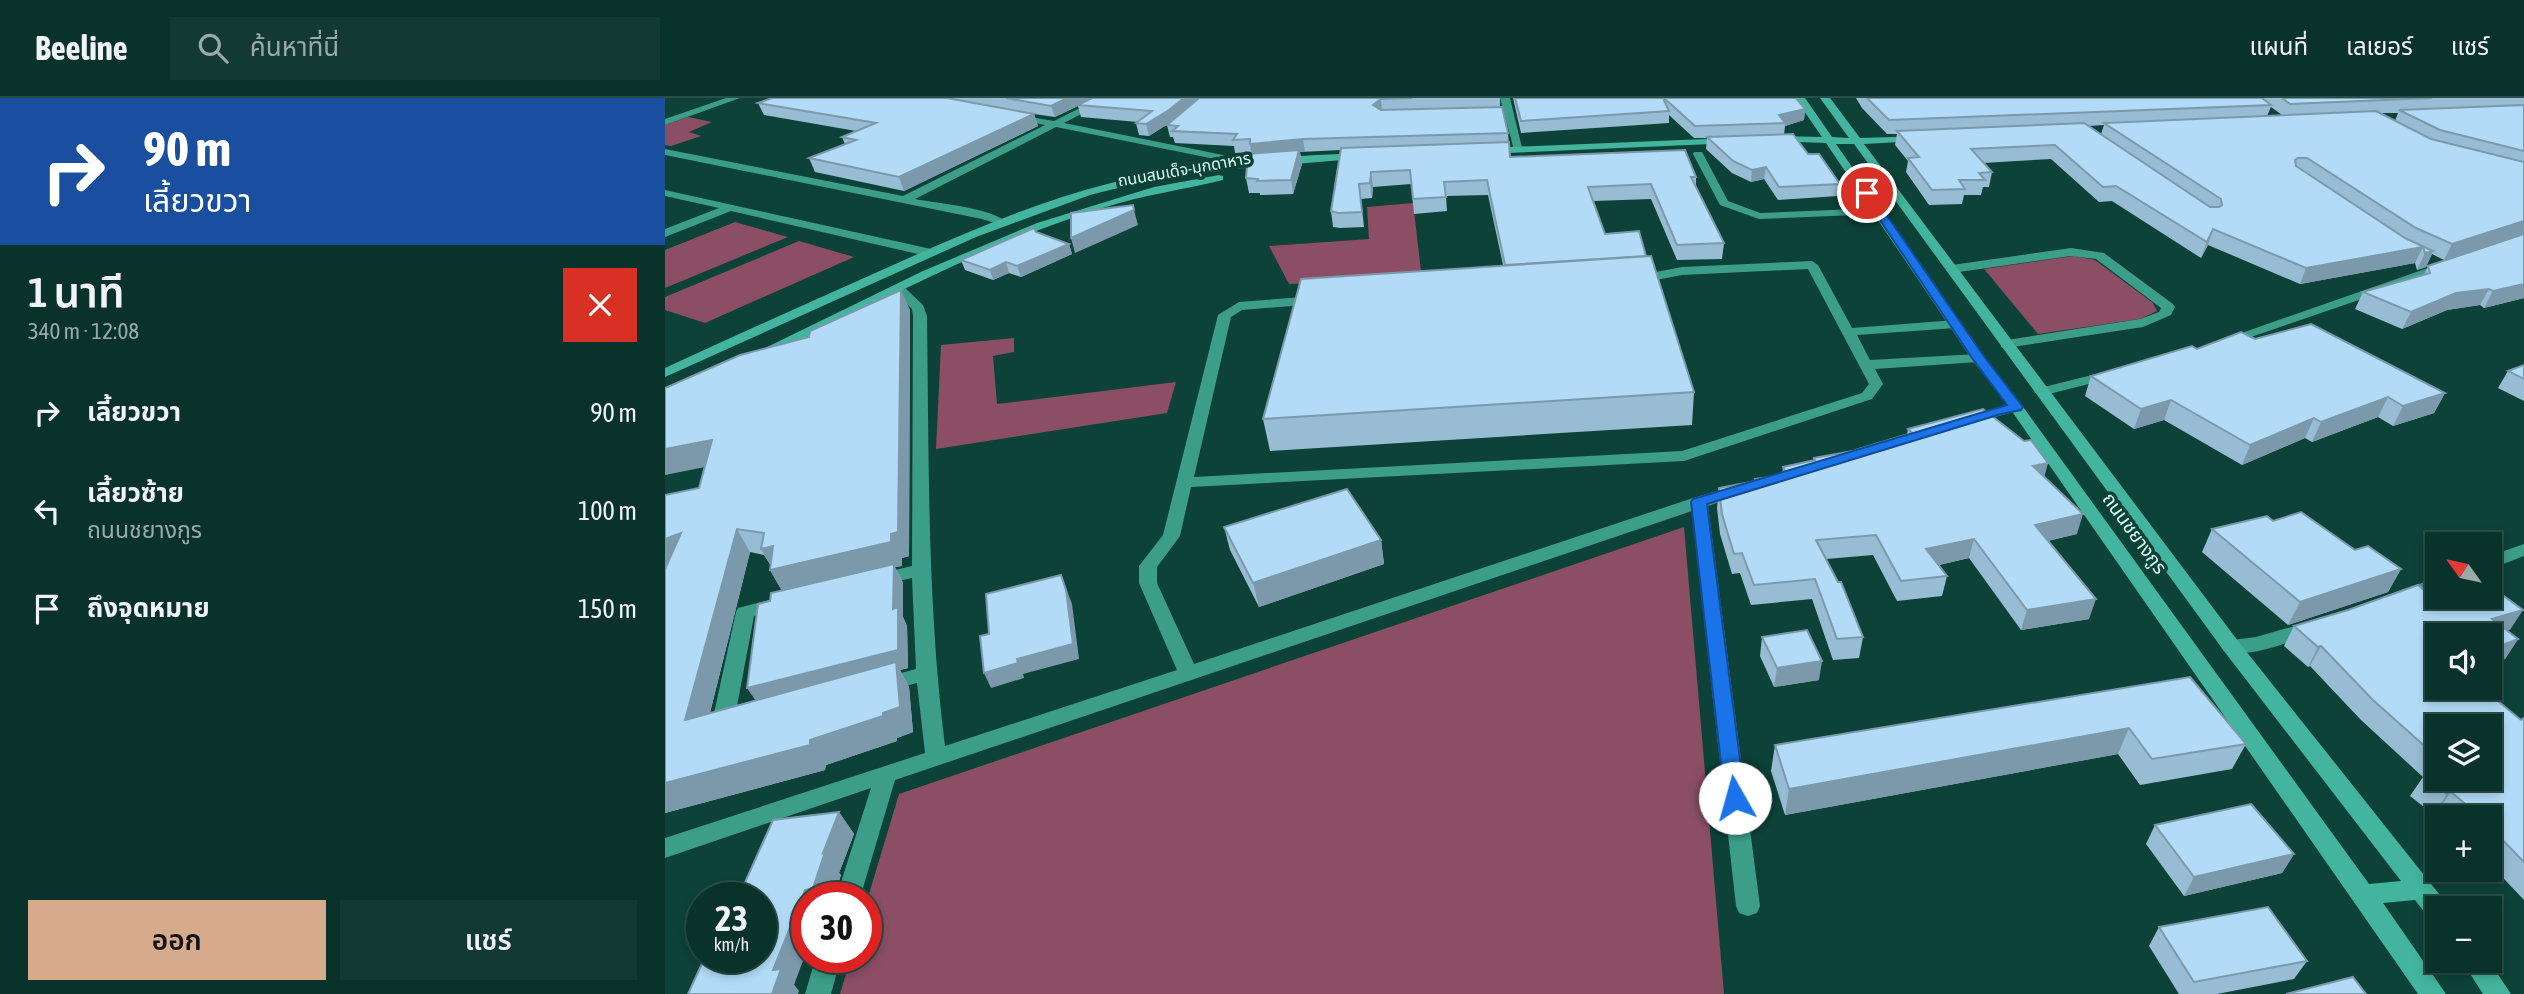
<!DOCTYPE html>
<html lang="th">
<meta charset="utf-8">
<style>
body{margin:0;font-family:"Asap Condensed","Noto Sans Thai",sans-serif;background:#123a32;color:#f1f3f6;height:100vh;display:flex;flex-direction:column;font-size:26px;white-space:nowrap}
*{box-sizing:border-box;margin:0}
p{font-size:23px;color:#99aaa8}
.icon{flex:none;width:38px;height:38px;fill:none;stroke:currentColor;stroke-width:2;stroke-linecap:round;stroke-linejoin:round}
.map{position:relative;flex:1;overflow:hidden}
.details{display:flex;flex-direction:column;background:#09322a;width:665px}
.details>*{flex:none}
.banner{background:#1a4fa0;color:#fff;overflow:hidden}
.needle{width:46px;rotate:303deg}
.controls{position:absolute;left:1760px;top:434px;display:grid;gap:14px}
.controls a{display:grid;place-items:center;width:77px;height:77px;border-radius:0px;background:#09322a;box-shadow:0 4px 10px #0003,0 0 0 2px #294d47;font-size:35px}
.speed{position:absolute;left:21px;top:784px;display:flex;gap:14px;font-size:35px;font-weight:700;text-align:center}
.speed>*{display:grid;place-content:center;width:91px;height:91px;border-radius:50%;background:#09322a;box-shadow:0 4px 10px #0003,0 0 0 2px #294d47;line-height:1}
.speed small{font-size:18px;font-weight:400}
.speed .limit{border:10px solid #d22;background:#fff;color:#111}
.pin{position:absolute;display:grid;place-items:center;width:60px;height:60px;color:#fff;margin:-30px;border:4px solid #fff;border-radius:50%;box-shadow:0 2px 7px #0007}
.me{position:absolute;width:77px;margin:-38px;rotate:353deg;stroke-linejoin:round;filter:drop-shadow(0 0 5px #0008)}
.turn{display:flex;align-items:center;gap:24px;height:147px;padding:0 28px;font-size:32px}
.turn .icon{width:91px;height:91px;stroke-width:2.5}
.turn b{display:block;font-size:49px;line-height:60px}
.round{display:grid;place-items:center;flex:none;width:74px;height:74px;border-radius:0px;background:#123a32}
.summary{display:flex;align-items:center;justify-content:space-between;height:119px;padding:0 28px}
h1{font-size:42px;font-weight:600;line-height:52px}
.button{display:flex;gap:14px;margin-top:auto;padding:14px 28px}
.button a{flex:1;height:80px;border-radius:0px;background:#d6ab8b;color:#111;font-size:28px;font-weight:600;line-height:80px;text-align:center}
.button a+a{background:#123a32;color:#f1f3f6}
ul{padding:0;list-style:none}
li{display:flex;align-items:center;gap:21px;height:98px;padding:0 28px}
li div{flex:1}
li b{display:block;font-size:26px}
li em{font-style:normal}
header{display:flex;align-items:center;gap:42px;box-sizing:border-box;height:98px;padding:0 35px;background:#09322a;border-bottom:2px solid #294d47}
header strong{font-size:33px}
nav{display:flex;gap:38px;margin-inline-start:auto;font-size:24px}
.search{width:490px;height:63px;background:#123a32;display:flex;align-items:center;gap:18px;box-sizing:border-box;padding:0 24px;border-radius:0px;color:#99aaa8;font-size:26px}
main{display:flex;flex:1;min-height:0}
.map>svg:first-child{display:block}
.green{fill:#8b4e64}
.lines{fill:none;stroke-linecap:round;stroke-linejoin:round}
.minor{fill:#3c9d89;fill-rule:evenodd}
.major{fill:#43b49d;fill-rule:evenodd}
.wall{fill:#98bcd4;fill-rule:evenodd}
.shaded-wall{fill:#7c99ac}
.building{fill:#b1dbf6;stroke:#7c99ac;stroke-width:2}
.route{fill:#1a73e8;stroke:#114b97;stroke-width:2}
.labels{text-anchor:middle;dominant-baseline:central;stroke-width:7;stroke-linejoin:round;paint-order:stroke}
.far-street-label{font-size:16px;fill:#dbfef4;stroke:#0c4238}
.street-label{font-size:19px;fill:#dbfef4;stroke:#0c4238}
</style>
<header>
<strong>Beeline</strong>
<div class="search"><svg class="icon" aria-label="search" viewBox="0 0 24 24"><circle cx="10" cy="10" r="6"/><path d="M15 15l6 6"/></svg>ค้นหาที่นี่</div>
<nav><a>แผนที่</a><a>เลเยอร์</a><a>แชร์</a></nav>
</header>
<main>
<section class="details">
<div class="banner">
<div class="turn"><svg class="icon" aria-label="right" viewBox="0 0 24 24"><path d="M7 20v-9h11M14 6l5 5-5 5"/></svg><div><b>90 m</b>เลี้ยวขวา</div></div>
</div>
<div class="summary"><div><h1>1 นาที</h1><p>340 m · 12:08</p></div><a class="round" style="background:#d93025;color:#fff"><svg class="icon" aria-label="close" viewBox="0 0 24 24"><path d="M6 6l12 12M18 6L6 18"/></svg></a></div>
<ul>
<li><svg class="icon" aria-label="right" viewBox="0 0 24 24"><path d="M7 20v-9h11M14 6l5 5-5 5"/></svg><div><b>เลี้ยวขวา</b></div><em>90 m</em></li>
<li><svg class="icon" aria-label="left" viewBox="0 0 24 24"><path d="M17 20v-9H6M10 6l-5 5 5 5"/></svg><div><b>เลี้ยวซ้าย</b><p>ถนนชยางกูร</p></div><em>100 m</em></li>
<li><svg class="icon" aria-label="arrive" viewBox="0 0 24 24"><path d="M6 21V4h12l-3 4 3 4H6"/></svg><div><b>ถึงจุดหมาย</b></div><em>150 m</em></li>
</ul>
<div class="button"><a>ออก</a><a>แชร์</a></div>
</section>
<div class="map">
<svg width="1859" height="896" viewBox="0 0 1859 896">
<rect width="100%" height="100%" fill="#0c4238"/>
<g class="green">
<polygon points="23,19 47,24 24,34 36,38 6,48 0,47 0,27"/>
<polygon points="748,105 757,181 624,186 604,148 704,141 702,109"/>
<polygon points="70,124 123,139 0,190 0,152"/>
<polygon points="134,143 189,159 40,225 0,212 0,199"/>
<polygon points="1409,158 1430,162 1488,205 1492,213 1475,221 1373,236 1319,171"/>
<polygon points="349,240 349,254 328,258 332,306 511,284 502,315 271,351 276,247"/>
<polygon points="1019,429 1059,896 175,896 186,859 201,859 201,806 234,696"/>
</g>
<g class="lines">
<g class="minor">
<polygon points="61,0 75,0 0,27 0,21"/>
<path d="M435,0H447L399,25L558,57L572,66L567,69L555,62L391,29L250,101C275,106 323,109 342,124L336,127L317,121L0,57V51L238,98L380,27L346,20V16L389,23Z"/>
<polygon points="835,0 845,0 858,54 849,52"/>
<polygon points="1029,54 1037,54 1063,103 1095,115 1215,110 1221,113 1215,116 1094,121 1055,107 1028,56"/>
<polygon points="0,92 266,151 272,155 266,159 66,113 0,139 0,131 54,110 0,98"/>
<polygon points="1406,150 1439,155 1508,206 1510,209 1506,217 1478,229 1341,250 1336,249 1336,243 1475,221 1494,214 1496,210 1431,161 1406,158 1287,175 1281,171 1287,167"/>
<path d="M1147,163L1153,167L1187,230L1291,222L1298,226L1291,230L1192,237L1205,262L1313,256L1320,260L1313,264L1210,271L1218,286L1207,301L1019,363L526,389L515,438L492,469V485L529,566L1028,400L1076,386L1082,388L1084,391L1082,394L1043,408L1095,808L1092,815L1083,818L1074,815L1071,808L1027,413L230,682L195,800H171L206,690L0,760V740L260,655L252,585L217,594L210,592L207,587L210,582L251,571L247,480L211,488L202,482L205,478L247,468L248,218L247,211L227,191L228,188H238L258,207L262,218C264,362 262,505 280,648L512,572L474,485V468L498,437L553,217L574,204L652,198L659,202L652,206L577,212L566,219L529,379L1017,353L1197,295L1204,286L1143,171L1017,177L970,186L964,182L970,178L1017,169Z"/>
<polygon points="1780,164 1786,168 1784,171 1563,247 1553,247 1551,244"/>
<polygon points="1447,272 1454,276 1452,279 1376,298 1369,294 1371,291"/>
<polygon points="1351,305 1356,306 1358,309 1356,312 1300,327 1292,322 1295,319"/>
<polygon points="1263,329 1271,334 1268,337 1196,359 1188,354 1190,351"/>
<polygon points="1859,446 1859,458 1825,471 1825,458"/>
<polygon points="1773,479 1773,492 1737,505 1730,503 1728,499 1730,495"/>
<polygon points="116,499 123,501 125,505 123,509 89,518 68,629 65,635 58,637 49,635 46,629 71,514 73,510"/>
<path d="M1647,523L1654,524L1656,529L1654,534C1626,542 1588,561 1559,553L1556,548L1559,543L1591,539Z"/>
<polygon points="151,859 176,859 166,896 140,896"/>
</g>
<g class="major">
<path d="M1130,0H1140L1167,39L1184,40L1155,0H1165L1195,40L1258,38V42L1254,43L1199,46L1573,543L1782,806L1784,810H1773V823L1764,820L1750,802L1718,805L1781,896H1753L1346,312L1308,263L1161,45L1103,43V39L1107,38L1157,39ZM1171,46H1189L1559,553L1736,783L1704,786L1356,306L1318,257Z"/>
<polygon points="1065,40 1070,43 1069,45 820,56 815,53 820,50"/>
<path d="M698,55L702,56V60L543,73L481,83L425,97L311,139L0,279V270C69,238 139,207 208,176C286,141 363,106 446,85C528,64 613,58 698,55Z"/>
<path d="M554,77L558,78V82C518,92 477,97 438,110C320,146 211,206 100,259H90L88,256L258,173L372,125L489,89Z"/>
<polygon points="1797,863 1824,863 1846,896 1818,896"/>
</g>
</g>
<g class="wall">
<polygon points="107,0 835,0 835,9 843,35 845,59 1031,79 1031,88 1059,145 1057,161 1012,162 986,101 929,103 940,136 981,158 1029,294 1027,327 605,353 598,321 838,167 823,97 781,98 782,113 749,116 746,86 708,89 707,100 696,101 699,129 675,130 668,129 666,113 676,52 635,54 637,66 628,96 595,97 595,95 584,95 581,80 586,54 570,55 569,48 510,45 508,39 505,39 502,27 506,24 484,38 474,37 471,25 473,24 416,19 413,8 390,19 369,16 373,28 239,93 150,74 144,60 180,46 177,39 191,33 99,17 93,5"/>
<polygon points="848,0 1131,0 1140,11 1139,22 1120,28 1119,37 1143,56 1175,86 1173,98 1113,102 1099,81 1086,84 1067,75 1041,51 1042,40 1029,40 1004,17 1004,25 856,35"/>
<path d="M1191,0H1859V200L1819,210L1815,207L1782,212L1737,231L1690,211L1698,194L1759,177L1763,168L1779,162L1767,156L1761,169L1752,172L1750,165L1635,186L1543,147L1536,160L1447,103L1434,104L1386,61L1318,65L1327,74L1324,89H1318L1316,97H1299L1297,106L1264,107L1241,74L1243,63L1230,47L1232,36H1222L1197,10ZM1606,9L1617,17L1602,18ZM1715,15H1733L1730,23ZM1439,27L1436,36L1423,28Z"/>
<polygon points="371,134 404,146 407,156 356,179 344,175 328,182 300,172 296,162"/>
<path d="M245,212L244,458L237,460V468L230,469L238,485V519L242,528L243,570L235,572L244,589L248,634L232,640V643L161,667L160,672L0,715V397L34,390L40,369ZM85,454L99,457L106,468L105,472L117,493L105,503L90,602L45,615Z"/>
<polygon points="1532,251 1780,295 1769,315 1728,328 1713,319 1647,344 1640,340 1577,367 1499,322 1469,331 1420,298 1426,278"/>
<polygon points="1859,267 1859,303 1833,290 1843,273"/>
<polygon points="1243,331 1379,379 1412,436 1383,443 1424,521 1356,532 1304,460 1274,467 1282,478 1277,498 1232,503 1208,457 1161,461 1198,539 1194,560 1168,562 1147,501 1086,507 1075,475 1067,476 1055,436 1052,410 1054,390 1089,384 1090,381 1117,378 1118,369 1149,363 1149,360 1241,343"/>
<polygon points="1608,423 1690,452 1736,471 1723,494 1623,527 1537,454 1547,431"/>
<polygon points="559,429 716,442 719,466 594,509 565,452"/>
<path d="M1759,492L1845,532H1842L1853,541L1840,561L1825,567V537L1773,590L1856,622L1859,620V802L1825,766V719H1777L1772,714L1768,716L1745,698L1758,679L1696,622L1645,568L1643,569L1619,548L1629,528ZM1773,628L1825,681H1773Z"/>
<polygon points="1097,539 1154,582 1109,589 1095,558"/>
<polygon points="1525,579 1581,646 1567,671 1475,687 1453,656 1120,717 1106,673 1110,647"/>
<polygon points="174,714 189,736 174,775 176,777 168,800 142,800 129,887 134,893 96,859"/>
<polygon points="1490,727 1629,756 1617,775 1519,798 1481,746"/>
<polygon points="1494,829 1642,863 1629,881 1552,896 1514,896 1484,848"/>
</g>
<g class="shaded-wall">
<polygon points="402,0 429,0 390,19 386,8"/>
<polygon points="519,0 535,0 506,24 484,38 481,26"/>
<polygon points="716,1 717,12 708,7"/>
<polygon points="1140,11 1139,22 1120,28 1120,25 1114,17"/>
<polygon points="369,16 373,28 239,93 234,79"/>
<polygon points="638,41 640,54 635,54 637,66 628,96 626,82 587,59 585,46"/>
<polygon points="1101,69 1099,81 1086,84 1087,72"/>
<polygon points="706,74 708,89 707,100 705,85"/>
<polygon points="469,112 473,127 410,155 406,140"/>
<polygon points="1859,123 1859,136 1779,162 1787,146"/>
<polygon points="1548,131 1543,147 1536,160 1542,144"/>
<polygon points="404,146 407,156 356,179 352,168"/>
<polygon points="1758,149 1750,165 1635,186 1641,170"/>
<polygon points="1768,153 1761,169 1752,172 1760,155"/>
<polygon points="341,164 344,175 328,182 325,172"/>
<polygon points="1859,186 1859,200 1819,210 1828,193"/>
<polygon points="1824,191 1815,207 1782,212 1737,231 1746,214 1791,195"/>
<polygon points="236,192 245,212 244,458 237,460 237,468 230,469 238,485 238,519 242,528 243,570 235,572 244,589 248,634 232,640 232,643 161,667 160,672 0,715 0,685 95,609 82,590 119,496 105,472 108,471 96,451 108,448"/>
<polygon points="1780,295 1769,315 1728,328 1738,308"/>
<polygon points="1723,299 1713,319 1647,344 1656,324"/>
<polygon points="1506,302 1499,322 1469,331 1476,311"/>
<polygon points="1649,320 1640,340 1577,367 1585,347"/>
<polygon points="47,342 60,365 0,377 0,351"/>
<polygon points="1383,365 1378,384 1368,368"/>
<polygon points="1418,416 1412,436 1364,447 1370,427"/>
<polygon points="72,431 85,454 37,647 20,622"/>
<polygon points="16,435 0,471 0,441"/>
<polygon points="1309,441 1304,460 1257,471 1261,451"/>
<polygon points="716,442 719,466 594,509 588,485"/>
<polygon points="1736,471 1723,494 1623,527 1635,504"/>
<polygon points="396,477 407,506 414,561 358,576 359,580 326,590 319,575 352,561"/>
<polygon points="1431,501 1424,521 1356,532 1362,512"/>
<polygon points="1858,512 1845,532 1825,538 1827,521"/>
<polygon points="1853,541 1840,561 1825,567 1825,552"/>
<polygon points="1656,548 1645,568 1643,569 1653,549"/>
<polygon points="1157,563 1154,582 1109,589 1112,570"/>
<polygon points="1464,630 1453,656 1120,717 1124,691"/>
<polygon points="1786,694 1772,714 1768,716 1782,696"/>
<polygon points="174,714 189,736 174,775 176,777 168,800 155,800 148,790 158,755"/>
<polygon points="1629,756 1617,775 1519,798 1529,779"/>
<polygon points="140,792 146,800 142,800 142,852 129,887 134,893 133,896 107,896 108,872"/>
</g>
<g class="building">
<polygon points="107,0 282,0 369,16 234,79 144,60 191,42 177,39 211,25 93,5"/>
<polygon points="341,0 402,0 386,8"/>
<polygon points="427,0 519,0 504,12 481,26 471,25 487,13 413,7"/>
<polygon points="534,0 747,0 716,1 708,7 716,12 837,9 843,35 638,41 585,46 585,41 568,42 572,36 507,33 513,28 502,27"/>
<polygon points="850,0 998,0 1004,13 856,23"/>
<polygon points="999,0 1131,0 1140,11 1114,17 1120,25 1030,28"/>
<polygon points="1202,0 1597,0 1606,7 1224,22"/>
<polygon points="1617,0 1767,0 1625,6"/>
<polygon points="1859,7 1859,53 1775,32 1734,12"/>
<polygon points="1711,13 1766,41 1859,64 1859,123 1787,146 1751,130 1642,60 1633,60 1630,62 1631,68 1740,140 1768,153 1760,155 1758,149 1641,170 1548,131 1542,144 1451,88 1438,89 1390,47 1306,51 1327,74 1314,75 1320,82 1294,82 1300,91 1267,92 1243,60 1254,59 1232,33 1419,25 1545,109 1554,109 1557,107 1556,101 1439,25"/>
<polygon points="1128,36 1143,56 1154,56 1175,86 1114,89 1101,69 1087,72 1068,63 1042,39"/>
<polygon points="844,44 845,59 1020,52 1031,79 1026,79 1059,145 1012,147 986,86 923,89 940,136 974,133 981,158 840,167 822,82 779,84 781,99 748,101 745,72 706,74 705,85 694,86 697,114 673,115 666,113 676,50"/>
<polygon points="634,52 626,82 592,83 593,81 581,80 583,56"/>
<polygon points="468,107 469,112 406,140 406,115"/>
<polygon points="369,130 371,134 404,146 352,168 341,164 325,172 296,162"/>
<polygon points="1859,136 1859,186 1828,193 1824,191 1791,195 1746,214 1698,194 1765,175 1763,168"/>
<polygon points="986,158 1029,294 598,321 636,181"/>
<polygon points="236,192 233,434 226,436 226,444 105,472 108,448 96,451 99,435 72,431 20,622 231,564 235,609 218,615 218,618 145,642 145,647 0,685 0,471 16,435 0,441 0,397 34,390 47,342 0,351 0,290 75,257 144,239 145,233"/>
<polygon points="1646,226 1780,295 1738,308 1723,299 1656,324 1649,320 1585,347 1506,302 1476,311 1426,278 1527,248 1532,251 1576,234 1590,241"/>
<polygon points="1859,267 1859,281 1843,273"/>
<polygon points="1318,311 1359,343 1366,342 1383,365 1368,368 1418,416 1370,427 1431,501 1362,512 1309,441 1261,451 1282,478 1236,483 1211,437 1151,442 1173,484 1176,484 1198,539 1172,541 1150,481 1089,487 1077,455 1069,456 1057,416 1054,390 1091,383 1090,381 1122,377 1118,369 1150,362 1149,360 1254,341 1243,331"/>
<polygon points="682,391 716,442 588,485 559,429"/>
<polygon points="1636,414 1690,452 1703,448 1736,471 1635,504 1547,431 1602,418 1608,423"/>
<polygon points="229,466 228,511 233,509 233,552 82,590 93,506 105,503 106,495"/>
<polygon points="396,477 401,492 408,546 352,561 353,565 319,575 315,538 324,536 321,496"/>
<polygon points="1753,487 1759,492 1773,487 1773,499 1801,499 1811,506 1836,496 1858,512 1827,521 1853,541 1825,552 1825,537 1773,537 1773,590 1817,590 1856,622 1859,620 1859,764 1825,729 1825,719 1816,719 1786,694 1782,696 1759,678 1773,672 1773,681 1825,681 1825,628 1773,628 1773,660 1708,602 1656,548 1653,549 1629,528 1683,512"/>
<polygon points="1142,532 1157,563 1112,570 1097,539"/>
<polygon points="1525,579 1581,646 1487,661 1464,630 1124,691 1110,647"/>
<polygon points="1586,706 1629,756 1529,779 1490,727"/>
<polygon points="174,714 158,755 160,754 148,790 140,792 108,872 116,871 107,896 23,896 40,859 96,859 96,800 73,800 108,722"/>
<polygon points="1603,809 1642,863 1529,884 1494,829"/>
<polygon points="1688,879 1701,896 1621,896"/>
</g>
<polygon class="route" points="1202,92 1205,93 1318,257 1358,309 1356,312 1336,316 1042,406 1080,700 1077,706 1070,708 1063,706 1060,700 1026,404 1028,401 1342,307 1307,260 1197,95"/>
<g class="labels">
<g class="far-street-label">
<text transform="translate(519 71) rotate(-10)">ถนนสมเด็จ-มุกดาหาร</text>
</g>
<g class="street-label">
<text transform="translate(1470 435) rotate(54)">ถนนชยางกูร</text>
</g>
</g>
</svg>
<div class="controls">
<a><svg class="needle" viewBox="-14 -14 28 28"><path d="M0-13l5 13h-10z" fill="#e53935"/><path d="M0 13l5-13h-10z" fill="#99aaa8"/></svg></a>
<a><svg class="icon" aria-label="sound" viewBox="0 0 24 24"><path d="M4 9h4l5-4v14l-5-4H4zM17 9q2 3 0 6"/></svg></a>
<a><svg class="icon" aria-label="layers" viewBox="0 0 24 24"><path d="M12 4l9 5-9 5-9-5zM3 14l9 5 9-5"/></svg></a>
<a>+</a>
<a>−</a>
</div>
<div class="speed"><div>23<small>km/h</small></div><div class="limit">30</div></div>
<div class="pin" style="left:1202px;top:95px;background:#d93025"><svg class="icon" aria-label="arrive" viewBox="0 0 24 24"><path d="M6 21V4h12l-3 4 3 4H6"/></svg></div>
<svg class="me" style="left:1070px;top:700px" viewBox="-20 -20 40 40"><circle r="19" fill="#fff"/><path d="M0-13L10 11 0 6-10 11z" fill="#1a73e8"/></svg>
</div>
</main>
